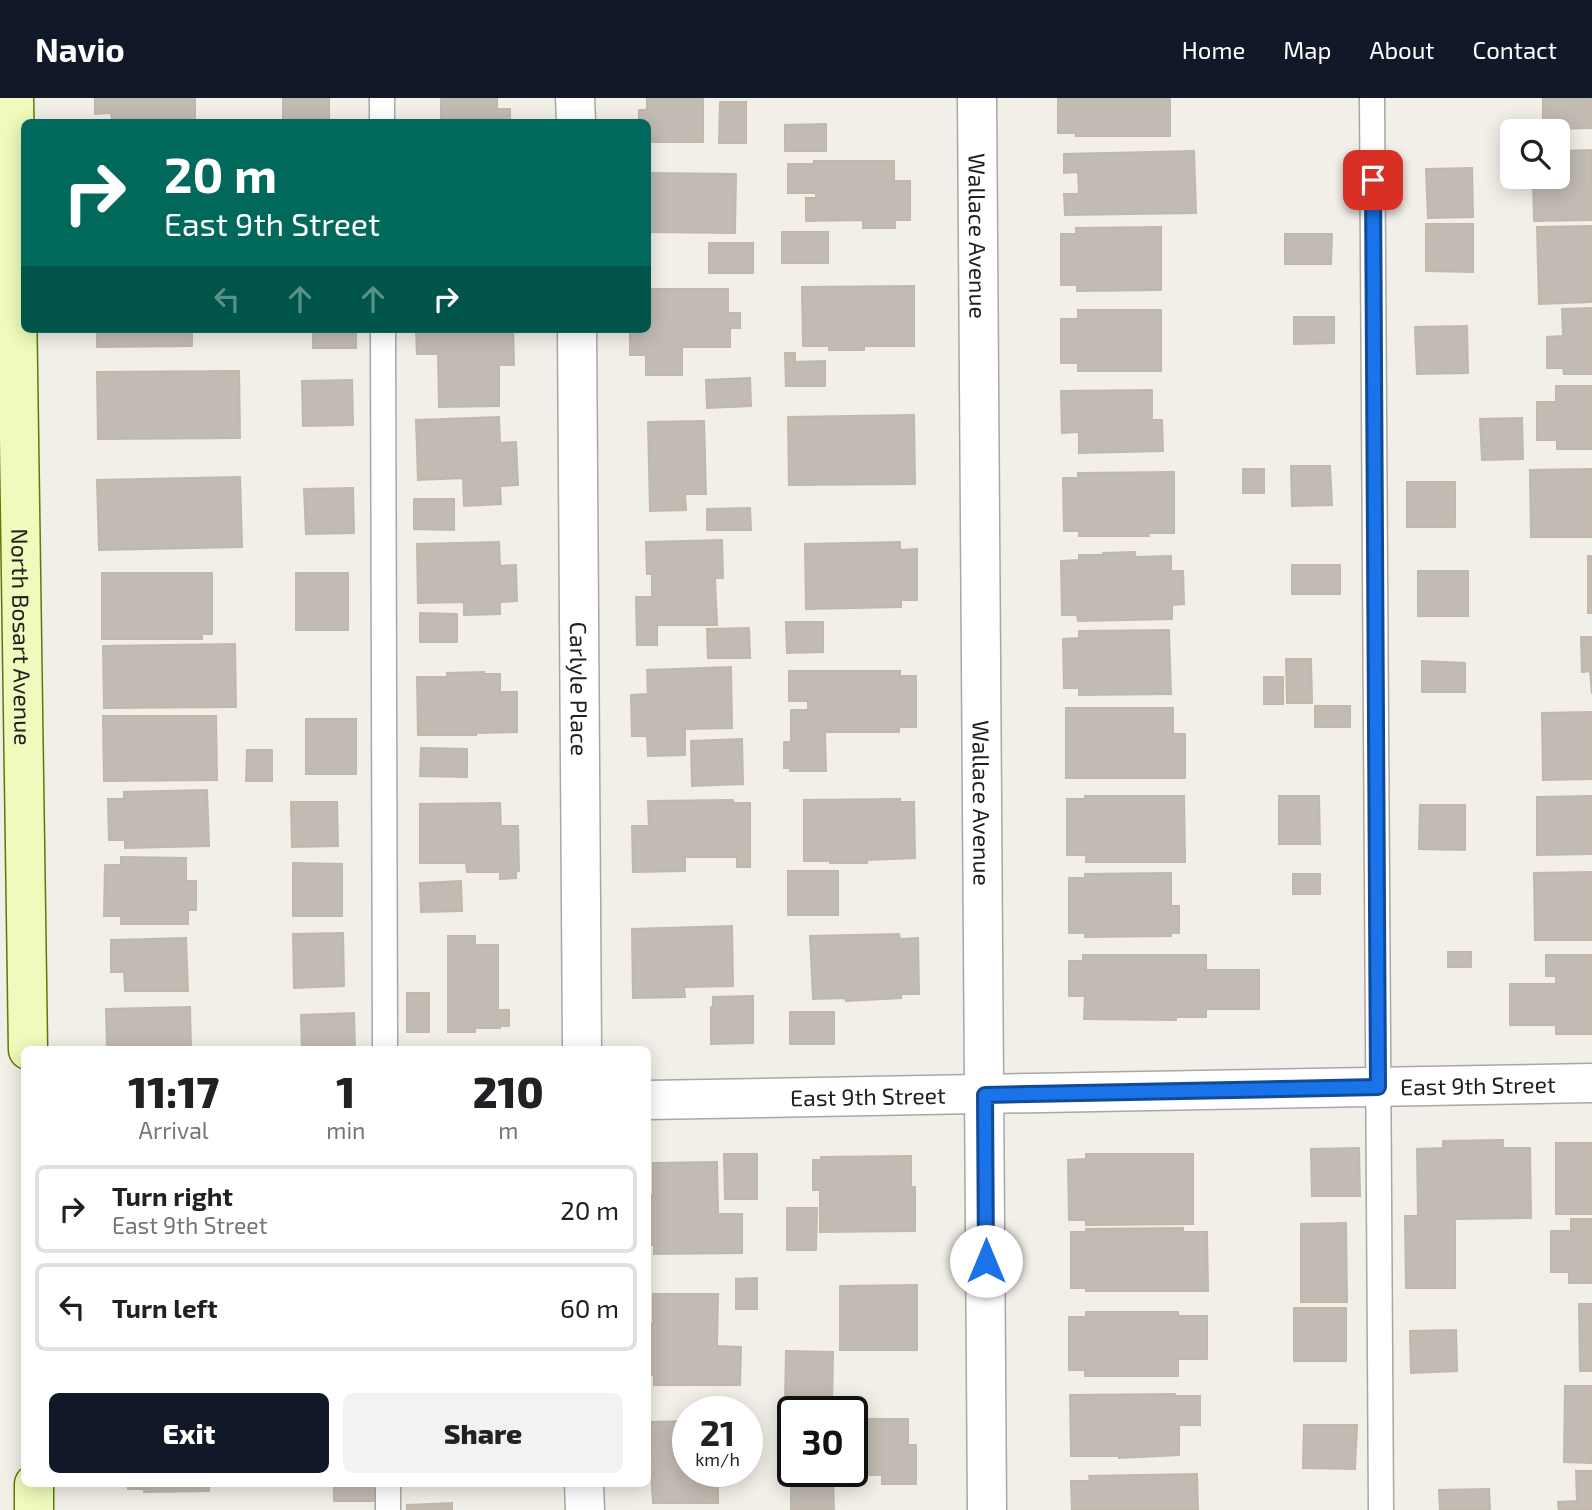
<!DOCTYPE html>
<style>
body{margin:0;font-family:"Exo 2",sans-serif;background:#f2f2f2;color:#202124;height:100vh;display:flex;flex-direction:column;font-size:26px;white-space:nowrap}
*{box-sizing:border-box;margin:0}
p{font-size:23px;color:#757577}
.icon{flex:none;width:38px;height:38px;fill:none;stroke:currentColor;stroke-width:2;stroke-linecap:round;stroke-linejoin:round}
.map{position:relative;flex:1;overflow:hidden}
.drawer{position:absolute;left:21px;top:948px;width:630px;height:441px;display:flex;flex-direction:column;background:#fff;border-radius:10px;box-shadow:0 4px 18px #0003}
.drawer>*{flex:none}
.banner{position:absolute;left:21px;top:21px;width:630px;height:214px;border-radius:10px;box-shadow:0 4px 18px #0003;background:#00695c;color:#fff;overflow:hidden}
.tools{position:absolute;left:1500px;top:21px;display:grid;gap:14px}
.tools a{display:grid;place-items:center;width:70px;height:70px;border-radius:10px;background:#fff;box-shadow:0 4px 18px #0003;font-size:35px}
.speed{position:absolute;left:672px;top:1298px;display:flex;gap:14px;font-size:35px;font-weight:700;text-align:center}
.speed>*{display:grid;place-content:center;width:91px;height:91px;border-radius:50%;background:#fff;box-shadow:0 4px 18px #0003;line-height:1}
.speed small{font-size:18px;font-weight:400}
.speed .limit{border:4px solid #111;border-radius:10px;background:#fff;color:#111}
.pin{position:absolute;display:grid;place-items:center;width:60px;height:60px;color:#fff;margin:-30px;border-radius:14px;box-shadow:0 4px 10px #0006}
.me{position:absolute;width:77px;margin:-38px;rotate:0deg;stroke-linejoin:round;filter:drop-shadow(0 0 5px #0008)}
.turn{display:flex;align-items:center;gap:24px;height:147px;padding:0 28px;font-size:32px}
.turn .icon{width:91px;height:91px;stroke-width:2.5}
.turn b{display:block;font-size:49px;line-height:60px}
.lanes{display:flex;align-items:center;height:66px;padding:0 28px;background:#0003;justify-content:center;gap:35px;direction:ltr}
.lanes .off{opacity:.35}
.eta{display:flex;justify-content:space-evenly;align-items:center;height:119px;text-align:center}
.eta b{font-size:42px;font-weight:800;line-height:49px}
.primary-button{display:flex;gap:14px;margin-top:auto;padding:14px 28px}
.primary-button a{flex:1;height:80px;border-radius:10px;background:#111827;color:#fff;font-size:28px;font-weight:800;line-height:80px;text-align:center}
.primary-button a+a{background:#f2f2f2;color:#202124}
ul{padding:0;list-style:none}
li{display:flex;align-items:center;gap:21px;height:88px;margin:0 14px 10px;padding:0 14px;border:4px solid #e0e0e0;border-radius:10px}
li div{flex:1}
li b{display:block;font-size:26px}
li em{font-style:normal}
header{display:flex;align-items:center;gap:42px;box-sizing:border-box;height:98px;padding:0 35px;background:#111827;color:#fff}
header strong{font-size:33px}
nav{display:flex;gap:38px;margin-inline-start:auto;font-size:24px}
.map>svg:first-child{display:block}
.building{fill:#c1bbb3;stroke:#c2b7a9;stroke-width:2}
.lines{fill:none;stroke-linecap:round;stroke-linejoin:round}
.lane-casing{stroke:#a7a7a7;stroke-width:27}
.street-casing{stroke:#a7a7a7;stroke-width:41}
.secondary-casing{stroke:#5e7905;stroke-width:41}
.lane{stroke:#fff;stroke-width:24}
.street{stroke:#fff;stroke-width:38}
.secondary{stroke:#effabc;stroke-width:38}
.route-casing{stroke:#114b97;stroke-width:18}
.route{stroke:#1a73e8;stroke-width:12}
.labels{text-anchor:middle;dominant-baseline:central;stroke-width:6;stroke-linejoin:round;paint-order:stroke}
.street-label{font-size:23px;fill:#202020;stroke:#fff}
</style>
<header>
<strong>Navio</strong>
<nav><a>Home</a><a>Map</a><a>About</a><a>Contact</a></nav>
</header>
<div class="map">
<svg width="1592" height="1412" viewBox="0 0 1592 1412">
<rect width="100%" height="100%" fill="#f1efe7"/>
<g class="building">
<polygon points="95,0 195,0 195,22 112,24 111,15 95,16"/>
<rect x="283" y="0" width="46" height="24"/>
<polygon points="441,0 497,0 497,11 510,11 510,24 441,24"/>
<polygon points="647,0 703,0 703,44 648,44 648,24 639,24 639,12 647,12"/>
<polygon points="1058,0 1170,0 1170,38 1076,38 1076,35 1058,35"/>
<polygon points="1543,0 1592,0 1592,30 1543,31"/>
<polygon points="720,4 746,4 746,45 719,45"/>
<polygon points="826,26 826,53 785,53 785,27"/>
<polygon points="1592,52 1592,122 1534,123 1533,79 1558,79 1558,53"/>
<polygon points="1194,53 1196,115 1065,117 1064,96 1079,96 1078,74 1064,75 1064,56"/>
<polygon points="814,63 894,63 894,83 910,83 910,122 895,122 895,130 863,130 863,122 806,123 806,100 816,100 816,95 788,95 788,66 814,66"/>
<polygon points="1472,70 1473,119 1428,120 1426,71"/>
<polygon points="648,75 736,76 735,135 648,134"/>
<polygon points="1426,126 1473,126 1473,174 1426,173"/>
<polygon points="1592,128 1592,204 1539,206 1537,129"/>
<polygon points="1161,129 1161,192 1077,193 1077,187 1061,187 1061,136 1076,136 1076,130"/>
<rect x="782" y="134" width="46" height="31"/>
<polygon points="1285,136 1332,136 1331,166 1285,166"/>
<rect x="709" y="145" width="44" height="30"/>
<polygon points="914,188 914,248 864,248 864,252 829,252 829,248 803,248 802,189"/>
<polygon points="648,191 728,191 728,215 740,215 740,230 730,230 730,249 682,249 682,277 646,277 646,257 630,257 630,231 648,231"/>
<polygon points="1592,210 1592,276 1564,276 1563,270 1547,270 1547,239 1563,238 1562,211"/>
<polygon points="1078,212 1161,212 1161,273 1078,273 1078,265 1061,265 1061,221 1078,221"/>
<polygon points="1294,219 1334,219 1334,245 1294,246"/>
<polygon points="1467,228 1468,275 1417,276 1415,229"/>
<polygon points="97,231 192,231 192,248 97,249"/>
<rect x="313" y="231" width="43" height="19"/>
<polygon points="416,231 513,231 514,267 499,267 499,308 439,309 438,256 417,256"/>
<polygon points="785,255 795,255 795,264 825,263 825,288 786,288"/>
<polygon points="239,273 240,340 98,341 97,274"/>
<polygon points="750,280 751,308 707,310 706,282"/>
<polygon points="352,282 353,327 303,328 302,283"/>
<polygon points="1556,288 1592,288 1592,351 1557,351 1557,342 1537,342 1537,304 1556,304"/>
<polygon points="1152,292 1152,322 1162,322 1163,353 1079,355 1079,334 1062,335 1061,293"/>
<polygon points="914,317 915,386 789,387 788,319"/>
<polygon points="499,319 500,345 516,344 518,387 500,388 501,406 464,408 463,380 418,382 416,322"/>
<polygon points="1522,320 1523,361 1482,362 1480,321"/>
<polygon points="704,323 706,396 685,396 686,412 650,413 648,324"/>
<polygon points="1291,368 1330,368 1332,407 1292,408"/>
<rect x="1243" y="371" width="21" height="24"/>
<polygon points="1592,371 1592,439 1531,439 1530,372"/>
<polygon points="1174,374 1174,435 1148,435 1149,438 1079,438 1079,433 1064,433 1063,380 1078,380 1078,375"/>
<polygon points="240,379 242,449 99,452 97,382"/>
<rect x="1407" y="384" width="48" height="45"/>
<polygon points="353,390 354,435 306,436 304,391"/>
<polygon points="414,401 454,401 454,432 414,431"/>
<polygon points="750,410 751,432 707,432 707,411"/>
<polygon points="722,442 723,480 715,480 717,527 657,527 657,547 637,547 636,499 652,499 652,476 647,476 646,444"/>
<polygon points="499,444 500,468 516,467 517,503 500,504 500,516 464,517 464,504 418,505 417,446"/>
<polygon points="900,444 900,452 917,451 917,502 901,502 901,509 806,511 805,446"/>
<polygon points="1135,454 1135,459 1171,458 1171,473 1183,473 1184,506 1172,507 1172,521 1078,523 1077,517 1062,517 1061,463 1079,462 1079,457 1103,457 1103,455"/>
<rect x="1588" y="458" width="4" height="57"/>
<rect x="1292" y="467" width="48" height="29"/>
<rect x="1418" y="473" width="50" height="45"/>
<polygon points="102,475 212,475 212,536 202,536 202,541 102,541"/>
<rect x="296" y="475" width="52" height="57"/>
<polygon points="420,515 457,516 457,544 420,544"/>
<polygon points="786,524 823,524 823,554 787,555"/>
<polygon points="749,530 750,560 708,560 707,531"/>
<polygon points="1169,532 1171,596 1079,597 1079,590 1064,590 1063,541 1079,540 1079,533"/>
<polygon points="1581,539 1592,539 1592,596 1590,573 1582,574"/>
<polygon points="235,546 236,609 104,610 103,548"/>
<polygon points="1286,561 1311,561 1312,605 1287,605"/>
<polygon points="1422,563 1465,565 1465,594 1422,594"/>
<polygon points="731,569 732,630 685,631 685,657 648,658 647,638 632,638 631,597 648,596 647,572"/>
<polygon points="789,573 900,573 900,578 916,578 916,629 899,629 899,634 825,634 826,673 790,673 791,670 784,670 784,644 791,644 791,612 808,612 808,603 789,603"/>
<polygon points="484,574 484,576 500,576 500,594 517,594 517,634 476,635 476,637 418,637 417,579 447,579 447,575"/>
<rect x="1264" y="579" width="19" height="27"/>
<rect x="1315" y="608" width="35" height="21"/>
<polygon points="1066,610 1173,610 1173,636 1185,636 1185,680 1066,680"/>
<polygon points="1592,614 1592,681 1543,682 1542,615"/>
<polygon points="103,618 216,618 217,682 104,683"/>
<rect x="306" y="621" width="50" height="55"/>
<polygon points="742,641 743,686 692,688 691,643"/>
<polygon points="421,650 467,651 467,679 420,678"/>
<polygon points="247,652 272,652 272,683 246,683"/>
<polygon points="207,692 209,748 125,750 125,742 109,742 108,701 124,701 124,694"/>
<polygon points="1085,698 1184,698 1185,764 1086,764 1086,757 1067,757 1067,701 1085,701"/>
<polygon points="1279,698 1319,698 1320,746 1279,746"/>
<polygon points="1592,698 1592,756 1537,757 1537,699"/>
<polygon points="900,701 900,704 914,704 915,760 867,762 867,765 830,765 830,763 804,763 804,702"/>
<polygon points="733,702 733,705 750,705 750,769 737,769 737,759 685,759 685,773 633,774 632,728 649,728 648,703"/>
<polygon points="291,704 337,704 338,748 292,749"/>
<polygon points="500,705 501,728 518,728 519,773 516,773 516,780 500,781 500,774 467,774 466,765 420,765 420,706"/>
<polygon points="1420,707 1465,707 1465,752 1419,751"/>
<polygon points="121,759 186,760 186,783 196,783 196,812 188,812 188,826 121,826 121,818 104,818 105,767 121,767"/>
<polygon points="293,765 342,766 342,818 293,818"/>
<rect x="788" y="773" width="50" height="44"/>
<polygon points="1592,774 1592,842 1535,842 1534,775"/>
<polygon points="1171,775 1171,808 1179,808 1179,835 1171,835 1171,838 1085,839 1085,835 1069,835 1069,780 1085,780 1085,776"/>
<rect x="1293" y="776" width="27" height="20"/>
<polygon points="461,783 462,813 421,814 420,785"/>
<polygon points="732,828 733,888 684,889 685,899 633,900 632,831"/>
<polygon points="343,835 344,888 294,890 293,836"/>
<polygon points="899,836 900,841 918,840 919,896 901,896 901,900 846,903 845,900 813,901 810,838"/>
<polygon points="448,838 475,838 475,847 498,847 498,912 509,912 509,928 500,928 500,930 475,930 475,934 448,934"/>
<polygon points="186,840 188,893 125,893 124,874 111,874 111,842"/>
<rect x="1448" y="854" width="23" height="15"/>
<polygon points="1083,857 1206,857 1206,872 1259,872 1259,911 1206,911 1206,919 1176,919 1176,922 1084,921 1085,898 1069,898 1069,863 1083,863"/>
<polygon points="1546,857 1592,857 1592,936 1556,936 1556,927 1510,927 1510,886 1556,886 1556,878 1546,878"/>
<rect x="407" y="895" width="22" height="39"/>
<polygon points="753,898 753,945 711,946 711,909 713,909 713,899"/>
<polygon points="190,909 191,952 107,952 106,911"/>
<rect x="790" y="914" width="44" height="32"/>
<polygon points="354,915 355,952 302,952 301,917"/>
<polygon points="1503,1042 1503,1050 1530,1050 1531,1120 1455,1121 1455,1190 1406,1190 1405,1118 1418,1118 1417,1051 1443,1050 1443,1043"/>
<rect x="1556" y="1045" width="36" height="71"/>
<polygon points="1359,1050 1360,1098 1312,1098 1311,1051"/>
<polygon points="724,1056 757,1056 757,1101 725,1101"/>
<polygon points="1086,1056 1193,1056 1193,1126 1086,1127 1086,1122 1069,1122 1068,1062 1086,1061"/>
<polygon points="911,1058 911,1089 915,1089 915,1133 820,1134 820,1092 813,1092 813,1062 821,1062 821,1059"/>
<polygon points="717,1064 718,1116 742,1116 742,1155 654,1156 654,1147 648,1147 648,1097 653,1097 653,1065"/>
<polygon points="787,1110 817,1110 816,1152 787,1152"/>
<polygon points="1571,1121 1592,1121 1592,1185 1569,1185 1569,1174 1551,1174 1551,1133 1571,1133"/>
<polygon points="1346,1125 1347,1204 1301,1204 1301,1126"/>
<polygon points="1183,1130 1183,1134 1207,1134 1208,1193 1086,1193 1086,1190 1071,1190 1071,1134 1086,1134 1086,1131"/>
<polygon points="757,1180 757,1211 736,1211 736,1181"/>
<polygon points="917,1187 917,1252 840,1252 840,1188"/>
<polygon points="653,1196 718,1196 717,1248 741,1249 740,1287 654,1287 654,1277 648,1277 648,1226 653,1226"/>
<polygon points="1579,1206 1592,1206 1592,1273 1580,1273"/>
<rect x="1294" y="1210" width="52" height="53"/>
<polygon points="1086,1214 1178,1214 1178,1218 1207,1218 1207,1261 1178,1261 1178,1278 1085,1278 1085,1272 1069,1272 1069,1219 1086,1219"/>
<polygon points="1456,1232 1457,1273 1411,1275 1410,1233"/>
<polygon points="786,1253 833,1254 832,1306 785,1304"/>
<polygon points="1565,1288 1592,1288 1592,1365 1564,1364"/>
<polygon points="1175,1296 1175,1298 1200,1298 1200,1327 1179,1327 1179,1357 1119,1360 1119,1358 1071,1358 1070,1297"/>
<rect x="786" y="1321" width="7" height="15"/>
<polygon points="852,1321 908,1321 908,1347 916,1347 916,1386 882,1386 882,1377 803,1376 803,1374 852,1374"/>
<polygon points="688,1323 688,1374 727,1374 728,1384 711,1384 711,1387 718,1386 718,1405 653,1405 651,1373 648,1373 648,1353 652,1353 651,1324"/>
<polygon points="1304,1327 1357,1327 1355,1371 1303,1370"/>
<polygon points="1576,1373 1592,1373 1592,1412 1559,1412 1558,1404 1577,1403"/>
<polygon points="1197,1376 1198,1412 1072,1412 1071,1383 1090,1383 1089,1378"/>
<polygon points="833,1381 834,1412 791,1412 791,1382"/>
<polygon points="128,1386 209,1386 209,1393 144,1394 144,1391 128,1391"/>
<rect x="334" y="1386" width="44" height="17"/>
<polygon points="1489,1391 1490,1412 1440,1412 1439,1392"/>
<polygon points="452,1405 452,1412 407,1412 407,1407"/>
</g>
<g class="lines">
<defs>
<g id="lane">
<polyline points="382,0 382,24"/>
<polyline points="1372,0 1381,1412"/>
<polyline points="383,231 385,952"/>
<polyline points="388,1386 388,1412"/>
</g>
<g id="street">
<polyline points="575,0 576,24"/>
<path id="s1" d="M977,0L987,1412"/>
<path id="s2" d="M577,231L582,952"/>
<path id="s3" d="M648,1002L1592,985"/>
<polyline points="584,1386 585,1412"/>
</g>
<g id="secondary">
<path id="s4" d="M14,0L28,952"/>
<polyline points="34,1386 34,1412"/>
</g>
</defs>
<use href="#lane" class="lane-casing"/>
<use href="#street" class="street-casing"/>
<use href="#secondary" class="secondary-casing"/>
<use href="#lane" class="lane"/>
<use href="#street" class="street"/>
<use href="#secondary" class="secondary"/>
</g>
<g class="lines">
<defs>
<polyline id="route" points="986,1163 985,997 1378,989 1373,82"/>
</defs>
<use href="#route" class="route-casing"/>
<use href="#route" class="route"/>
</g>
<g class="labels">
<g class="street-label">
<text stroke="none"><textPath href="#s1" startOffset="138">Wallace Avenue</textPath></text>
<text stroke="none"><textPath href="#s4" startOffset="539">North Bosart Avenue</textPath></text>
<text stroke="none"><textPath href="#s2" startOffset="360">Carlyle Place</textPath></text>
<text stroke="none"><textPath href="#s1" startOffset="705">Wallace Avenue</textPath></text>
<text stroke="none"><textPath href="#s3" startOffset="830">East 9th Street</textPath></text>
<text stroke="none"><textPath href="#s3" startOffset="220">East 9th Street</textPath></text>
</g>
</g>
</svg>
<div class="tools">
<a><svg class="icon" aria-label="search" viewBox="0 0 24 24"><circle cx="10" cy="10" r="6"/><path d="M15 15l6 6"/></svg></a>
</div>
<div class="speed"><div>21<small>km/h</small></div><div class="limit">30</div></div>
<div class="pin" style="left:1373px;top:82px;background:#d93025"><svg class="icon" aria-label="arrive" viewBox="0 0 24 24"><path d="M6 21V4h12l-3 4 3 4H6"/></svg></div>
<svg class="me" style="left:986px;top:1163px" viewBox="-20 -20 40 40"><circle r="19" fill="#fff"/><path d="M0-13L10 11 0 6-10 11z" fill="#1a73e8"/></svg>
<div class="banner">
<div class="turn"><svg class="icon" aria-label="right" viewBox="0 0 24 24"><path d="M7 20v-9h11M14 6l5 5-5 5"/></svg><div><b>20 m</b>East 9th Street</div></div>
<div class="lanes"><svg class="icon off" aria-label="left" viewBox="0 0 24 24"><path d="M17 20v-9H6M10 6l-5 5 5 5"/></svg><svg class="icon off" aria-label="ahead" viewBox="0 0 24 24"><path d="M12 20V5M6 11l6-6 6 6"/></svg><svg class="icon off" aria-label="ahead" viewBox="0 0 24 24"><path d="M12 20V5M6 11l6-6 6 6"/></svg><svg class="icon" aria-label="right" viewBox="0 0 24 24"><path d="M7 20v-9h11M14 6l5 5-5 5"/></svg></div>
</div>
<section class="drawer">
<div class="eta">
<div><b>11:17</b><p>Arrival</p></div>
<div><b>1</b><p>min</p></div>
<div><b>210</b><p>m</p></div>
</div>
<ul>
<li><svg class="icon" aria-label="right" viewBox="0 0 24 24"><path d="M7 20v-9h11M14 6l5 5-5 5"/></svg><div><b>Turn right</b><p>East 9th Street</p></div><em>20 m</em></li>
<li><svg class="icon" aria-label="left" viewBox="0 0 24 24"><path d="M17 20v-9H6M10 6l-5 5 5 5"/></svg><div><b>Turn left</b></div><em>60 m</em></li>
</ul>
<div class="primary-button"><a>Exit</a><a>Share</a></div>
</section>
</div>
